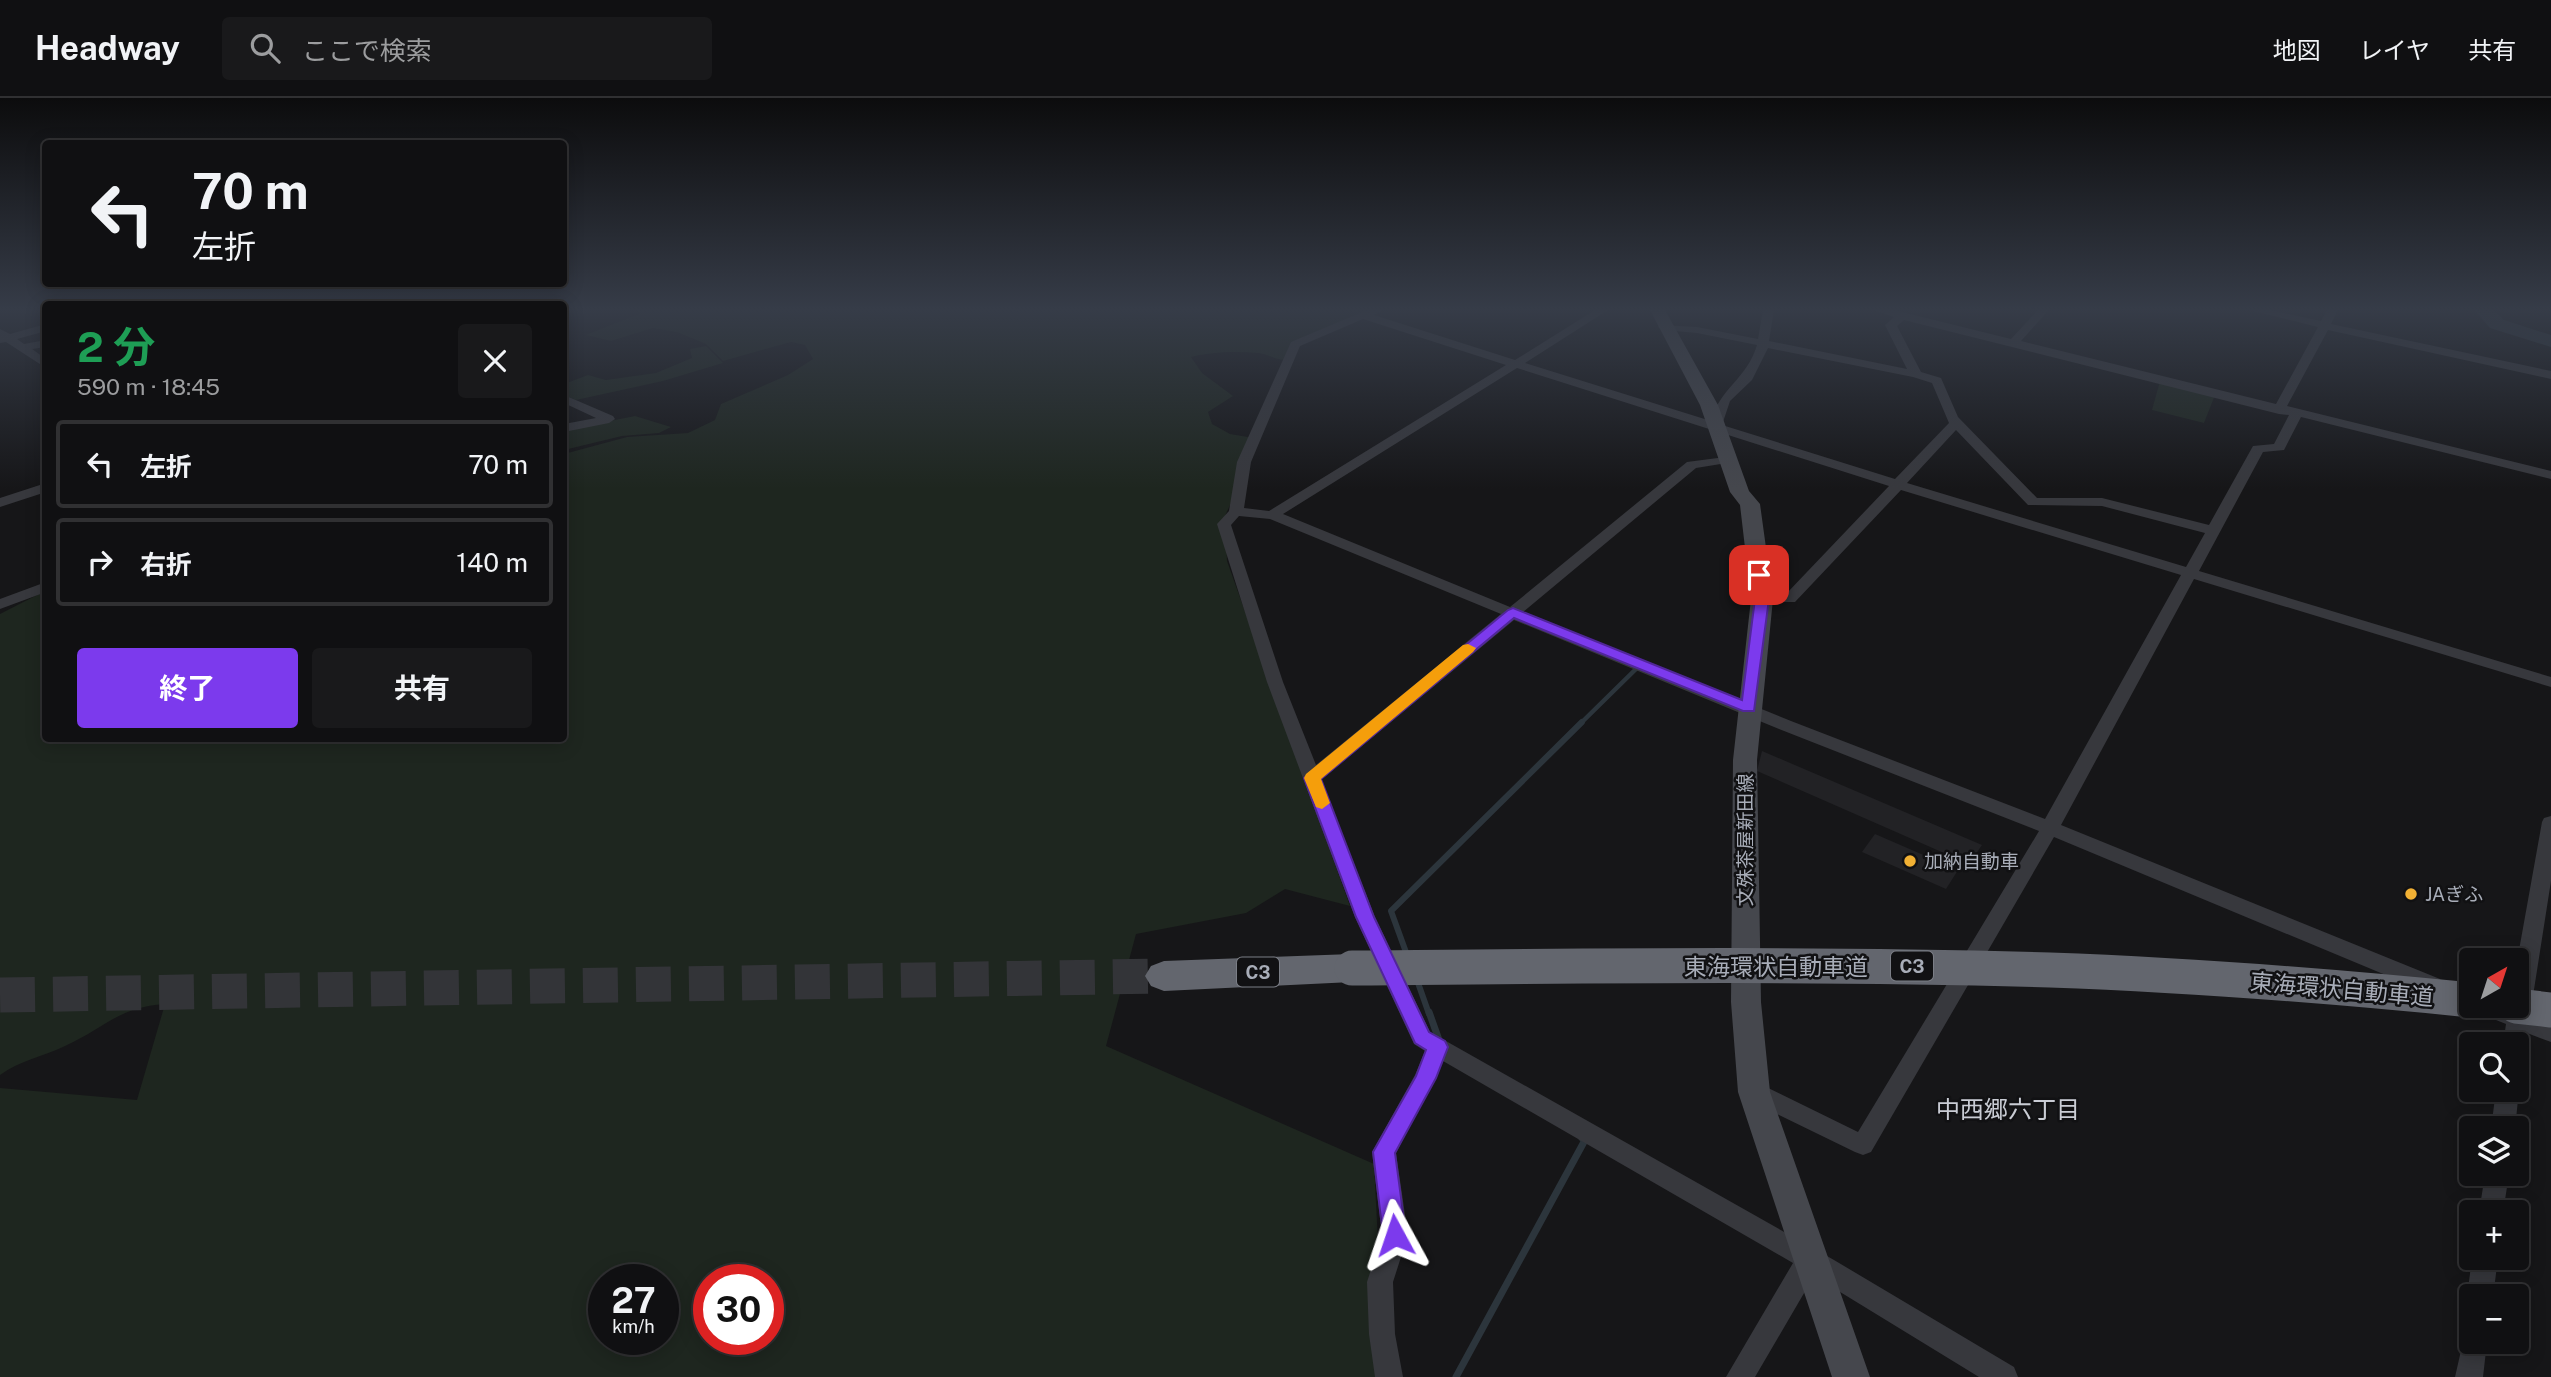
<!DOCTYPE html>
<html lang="ja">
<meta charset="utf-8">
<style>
body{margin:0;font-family:"Public Sans","Noto Sans JP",sans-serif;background:#19191b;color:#f1f3f6;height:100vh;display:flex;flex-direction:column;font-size:26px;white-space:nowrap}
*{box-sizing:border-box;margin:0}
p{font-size:23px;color:#9c9d9f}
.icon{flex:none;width:38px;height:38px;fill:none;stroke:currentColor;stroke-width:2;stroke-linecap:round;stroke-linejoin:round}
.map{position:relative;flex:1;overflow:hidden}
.sheet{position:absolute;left:42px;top:203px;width:525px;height:441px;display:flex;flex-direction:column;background:#101012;border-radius:7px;box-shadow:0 4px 18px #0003,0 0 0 2px #303032}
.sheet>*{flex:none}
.guide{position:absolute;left:42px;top:42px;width:525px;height:147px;border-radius:7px;box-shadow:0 4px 18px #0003,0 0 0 2px #303032;background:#101012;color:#f1f3f6;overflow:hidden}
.needle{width:46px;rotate:39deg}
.tools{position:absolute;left:2459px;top:850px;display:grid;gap:14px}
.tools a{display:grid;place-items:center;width:70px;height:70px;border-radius:7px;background:#101012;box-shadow:0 4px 18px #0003,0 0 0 2px #303032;font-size:35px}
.speed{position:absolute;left:588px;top:1166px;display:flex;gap:14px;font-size:35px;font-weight:700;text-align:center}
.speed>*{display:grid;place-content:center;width:91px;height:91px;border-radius:50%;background:#101012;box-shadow:0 4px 18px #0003,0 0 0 2px #303032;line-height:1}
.speed small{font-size:18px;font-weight:400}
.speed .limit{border:10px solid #d22;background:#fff;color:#111}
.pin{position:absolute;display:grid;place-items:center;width:60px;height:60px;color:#fff;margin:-30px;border-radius:14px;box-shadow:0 4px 10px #0006}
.me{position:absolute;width:77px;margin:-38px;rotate:355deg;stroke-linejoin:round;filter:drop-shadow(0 0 5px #0008)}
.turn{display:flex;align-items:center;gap:24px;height:147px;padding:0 35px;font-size:32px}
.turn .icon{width:91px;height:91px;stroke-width:2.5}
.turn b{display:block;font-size:49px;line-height:60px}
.round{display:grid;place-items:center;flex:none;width:74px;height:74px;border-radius:7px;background:#19191b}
.head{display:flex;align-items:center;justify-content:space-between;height:119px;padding:0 35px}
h1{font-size:42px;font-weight:700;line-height:52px;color:#1e9e55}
.cta{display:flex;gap:14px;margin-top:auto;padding:14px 35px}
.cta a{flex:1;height:80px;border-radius:7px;background:#7c3aed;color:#fff;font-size:28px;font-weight:700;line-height:80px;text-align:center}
.cta a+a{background:#19191b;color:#f1f3f6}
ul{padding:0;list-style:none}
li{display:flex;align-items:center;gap:21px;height:88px;margin:0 14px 10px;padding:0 21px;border:4px solid #303032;border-radius:7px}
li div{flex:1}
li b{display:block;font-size:26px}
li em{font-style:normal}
header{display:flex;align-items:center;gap:42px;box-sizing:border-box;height:98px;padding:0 35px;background:#101012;border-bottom:2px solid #303032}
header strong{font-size:33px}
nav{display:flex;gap:38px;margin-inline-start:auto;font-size:24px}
.search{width:490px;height:63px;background:#19191b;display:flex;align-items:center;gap:18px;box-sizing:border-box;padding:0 24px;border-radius:7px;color:#9c9d9f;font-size:26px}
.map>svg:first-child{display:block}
.built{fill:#222225}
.green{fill:#1e261f;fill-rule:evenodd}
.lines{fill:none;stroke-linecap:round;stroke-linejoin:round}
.stream-far2{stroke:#2c353c;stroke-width:4.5}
.stream-far1{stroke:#2c353c;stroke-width:6}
.stream{stroke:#2c353c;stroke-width:7}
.river{fill:#2c353c;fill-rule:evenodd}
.motorway-tunnel{stroke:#333438;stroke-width:35;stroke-dasharray:35 18;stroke-linecap:butt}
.minor{fill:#37383d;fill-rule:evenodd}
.secondary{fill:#45474d;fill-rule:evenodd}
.motorway{fill:#63666e;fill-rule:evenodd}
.motorway-bridge{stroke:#63666e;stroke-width:35}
.route{fill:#7c3aed;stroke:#51269a;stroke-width:2}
.slow{fill:#f59e0b}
.poi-dot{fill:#f2b134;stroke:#111113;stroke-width:2.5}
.labels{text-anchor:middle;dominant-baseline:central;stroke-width:5;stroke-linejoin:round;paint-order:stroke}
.shield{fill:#111113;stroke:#7b7e86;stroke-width:2}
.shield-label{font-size:18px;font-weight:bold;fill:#a8adb8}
.street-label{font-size:19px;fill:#a8adb8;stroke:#111113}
.poi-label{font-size:19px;fill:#a8adb8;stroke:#111113;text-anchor:start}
.near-street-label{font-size:23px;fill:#a8adb8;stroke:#111113}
.near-neighbourhood-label{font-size:24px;fill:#c9ccd4;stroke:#111113}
</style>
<header>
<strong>Headway</strong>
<div class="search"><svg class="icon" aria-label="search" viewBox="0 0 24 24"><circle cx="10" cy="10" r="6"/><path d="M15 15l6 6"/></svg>ここで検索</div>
<nav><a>地図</a><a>レイヤ</a><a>共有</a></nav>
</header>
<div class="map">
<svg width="2551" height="1279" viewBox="0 0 2551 1279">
<rect width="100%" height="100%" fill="#161618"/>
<g class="built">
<polygon points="1762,653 1982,747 1969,766 1757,673"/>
<polygon points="1875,736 1958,772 1946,791 1862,754"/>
</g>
<g class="green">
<path d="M636,212H1368L1308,238L1289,262C1277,263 1269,256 1257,255C1236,253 1211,254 1191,259L1202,275L1233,298L1208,314L1212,326L1230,336L1260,341L1225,418L1227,463L1350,808L1285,791L1246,815L1136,836L1106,948L1374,1066L1385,1279H0V990L137,1002L165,906C118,909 105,930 65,948C43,959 20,962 0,977V516L45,493L46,640H564V356L627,339L688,335L715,322L721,306L788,277L813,261L805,247L791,244L723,263L706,246L677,234L653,230L611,243L586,237L641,215ZM604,1181H663V1241H604ZM709,1181H768V1241H709Z"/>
<polygon points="706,248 723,265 663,283 576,302 564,297 564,286 588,277 606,282 656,275 692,260 690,251"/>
<polygon points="2160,283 2215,297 2204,325 2152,312"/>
<polygon points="635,318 671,329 659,335 622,338 564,352 564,332"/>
</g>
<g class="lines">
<polyline class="stream-far2" points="1580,626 1638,569"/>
<g class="stream-far1">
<polyline points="1407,857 1391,813 1582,624"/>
<polyline points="1417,882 1429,916"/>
</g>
<g class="stream">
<polyline points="1429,914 1439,942"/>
<polyline points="1456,1279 1585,1042 1582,1040"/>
</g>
<polygon class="river" points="2474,212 2494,212 2504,222 2551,237 2551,249 2490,230"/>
<polyline class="motorway-tunnel" points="0,897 1164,878"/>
<g class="minor">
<path d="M1367,212H1383L1374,217L1515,262L1595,212H1608L1525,265L1711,323C1719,291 1747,281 1757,247L1697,235L1664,232L1658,229L1660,227L1697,229L1758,241L1763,212H1774L1769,243L1907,271L1885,227L1894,219L1874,212H1894L2011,241L2038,212H2049L2021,243L2276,306L2318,229L2249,212H2270L2321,223L2327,212H2338L2331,226L2551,273V281L2328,232L2287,308L2551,373V381L2301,319L2284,352L2263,354L2199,473L2551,579V589L2194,481L2061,727L2440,881L2443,887L2440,893L2432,895L2424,893L2054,739L1871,1054L1863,1057L1855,1054L1746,1001L1743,994L1746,987L1754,985L1762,987L1858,1034L2039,733L1779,631L1514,522L1321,682L1375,819L1430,934L1834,1162L2014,1269L2018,1279H1979L1814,1178L1755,1279H1726L1793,1165L1443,963L1396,1055L1408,1137L1393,1184L1395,1236L1403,1279H1375L1369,1236L1367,1184L1382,1137L1372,1054L1415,977L1425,953L1414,946L1355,819L1267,584L1217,426L1229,413L1237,364L1291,244ZM1363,221L1506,267L1269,413L1244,410L1251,364L1300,248ZM1904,222L2279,316L2289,317L2274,346L2253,348L2209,427L2102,400H2037L1958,319L1941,280L1921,274L1897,228ZM1768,250L1913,279L1932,285L1949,325L1895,381L1722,327L1730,303L1752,282ZM1517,270L1889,388L1786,496L1757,498L1754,501L1757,504H1795L1901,392L2181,477L2045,721L1791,623L1523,514L1696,370L1733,364V358L1687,364L1510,509L1283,416ZM1956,332L2028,407L2102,408L2205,435L2186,469L1907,385ZM1239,418L1270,421L1501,516L1316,667L1283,584L1231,427Z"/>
<polygon points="46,226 46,233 17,241 24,246 46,242 46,249 32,251 46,261 46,270 6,244 0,245 0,231 10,236"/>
<polygon points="564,297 613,318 615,321 609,325 564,334 564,326 596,320 564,305"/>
<polygon points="46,385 46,394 0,409 0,400"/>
<polygon points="46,484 46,494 0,511 0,501"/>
<polygon points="2551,718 2551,783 2530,917 2551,926 2551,944 2527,935 2522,953 2516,955 2516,947 2503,947 2506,926 2476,914 2473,908 2516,908 2516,869 2542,724 2544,720"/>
<polygon points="2516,986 2519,992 2515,1031 2491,1031 2496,992 2516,992"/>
<polygon points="2485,1076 2509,1076 2503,1115 2479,1115"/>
<polygon points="2472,1160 2498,1160 2493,1199 2471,1199 2471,1208 2467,1199"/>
<polygon points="2471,1232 2471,1244 2487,1244 2483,1279 2455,1279 2465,1235"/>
</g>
<polygon class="secondary" points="1650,212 1665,212 1718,307 1749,393 1760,406 1773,501 1757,662 1761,904 1770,994 1870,1279 1832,1279 1738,994 1731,904 1733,662 1751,501 1740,407 1730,394 1700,307"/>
<polygon class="motorway" points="1352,856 1365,860 1371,870 1365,880 1352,884 1164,893 1151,888 1145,878 1151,868 1164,863"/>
<g class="motorway-bridge">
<path d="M1352,870C1585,868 1817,865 2050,872C2191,877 2331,888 2471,902"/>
<polyline points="2516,908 2551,912"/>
</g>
</g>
<linearGradient id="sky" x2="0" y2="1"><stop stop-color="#0c0c0d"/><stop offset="0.54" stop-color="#363c48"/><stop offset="1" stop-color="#363c48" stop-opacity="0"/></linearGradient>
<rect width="2551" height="391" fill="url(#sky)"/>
<polygon class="route" points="1759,473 1766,477 1769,501 1754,613 1743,613 1514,520 1321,681 1374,819 1429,934 1445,943 1448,949 1436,980 1395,1055 1406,1137 1403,1144 1395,1148 1387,1144 1383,1137 1373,1054 1416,978 1426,952 1415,945 1356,819 1304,680 1508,512 1513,510 1742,602 1755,501 1752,477"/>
<polygon class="slow" points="1468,546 1476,550 1473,554 1321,681 1330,705 1322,711 1316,709 1304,680 1306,676 1463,547"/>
<g class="poi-dot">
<circle cx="1910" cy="763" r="7"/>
<circle cx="2411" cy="796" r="7"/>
</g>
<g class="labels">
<g class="shield">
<rect x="1891" y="853.5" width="42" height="29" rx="5"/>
<rect x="1237" y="859.5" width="42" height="29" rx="5"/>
</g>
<g class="shield-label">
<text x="1912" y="868">C3</text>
<text x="1258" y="874">C3</text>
</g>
<g class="street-label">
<text transform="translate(1745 742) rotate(-90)">文殊茶屋新田線</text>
</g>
<g class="poi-label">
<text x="1924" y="763">加納自動車</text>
<text x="2425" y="796">JAぎふ</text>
</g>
<g class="near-street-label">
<text x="1776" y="868">東海環状自動車道</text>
<text transform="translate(2342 891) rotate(5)">東海環状自動車道</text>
</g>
<g class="near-neighbourhood-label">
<text x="2008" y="1011">中西郷六丁目</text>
</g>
</g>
</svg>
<div class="tools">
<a><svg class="needle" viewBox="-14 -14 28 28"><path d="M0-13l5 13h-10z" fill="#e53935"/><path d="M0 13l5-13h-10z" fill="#9c9d9f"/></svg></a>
<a><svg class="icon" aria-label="search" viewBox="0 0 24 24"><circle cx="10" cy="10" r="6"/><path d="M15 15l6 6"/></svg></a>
<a><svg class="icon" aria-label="layers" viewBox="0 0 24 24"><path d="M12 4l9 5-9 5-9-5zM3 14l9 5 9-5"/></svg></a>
<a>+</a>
<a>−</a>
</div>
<div class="speed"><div>27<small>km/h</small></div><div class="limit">30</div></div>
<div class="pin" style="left:1759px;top:477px;background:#d93025"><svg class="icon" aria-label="arrive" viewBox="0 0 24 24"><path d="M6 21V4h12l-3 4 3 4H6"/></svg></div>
<svg class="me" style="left:1395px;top:1137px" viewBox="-20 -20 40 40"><path d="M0-17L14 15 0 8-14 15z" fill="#7c3aed" stroke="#fff" stroke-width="4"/></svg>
<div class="guide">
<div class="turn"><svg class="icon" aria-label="left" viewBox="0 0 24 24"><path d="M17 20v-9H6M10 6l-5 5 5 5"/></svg><div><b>70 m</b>左折</div></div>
</div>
<section class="sheet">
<div class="head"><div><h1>2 分</h1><p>590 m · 18:45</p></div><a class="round"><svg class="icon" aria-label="close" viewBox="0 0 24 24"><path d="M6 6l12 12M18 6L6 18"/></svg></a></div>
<ul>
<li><svg class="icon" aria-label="left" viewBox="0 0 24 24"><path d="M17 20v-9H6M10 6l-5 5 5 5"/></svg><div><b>左折</b></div><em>70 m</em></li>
<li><svg class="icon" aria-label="right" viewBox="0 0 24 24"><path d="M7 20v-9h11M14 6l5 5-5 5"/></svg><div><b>右折</b></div><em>140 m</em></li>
</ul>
<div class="cta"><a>終了</a><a>共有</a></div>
</section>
</div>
